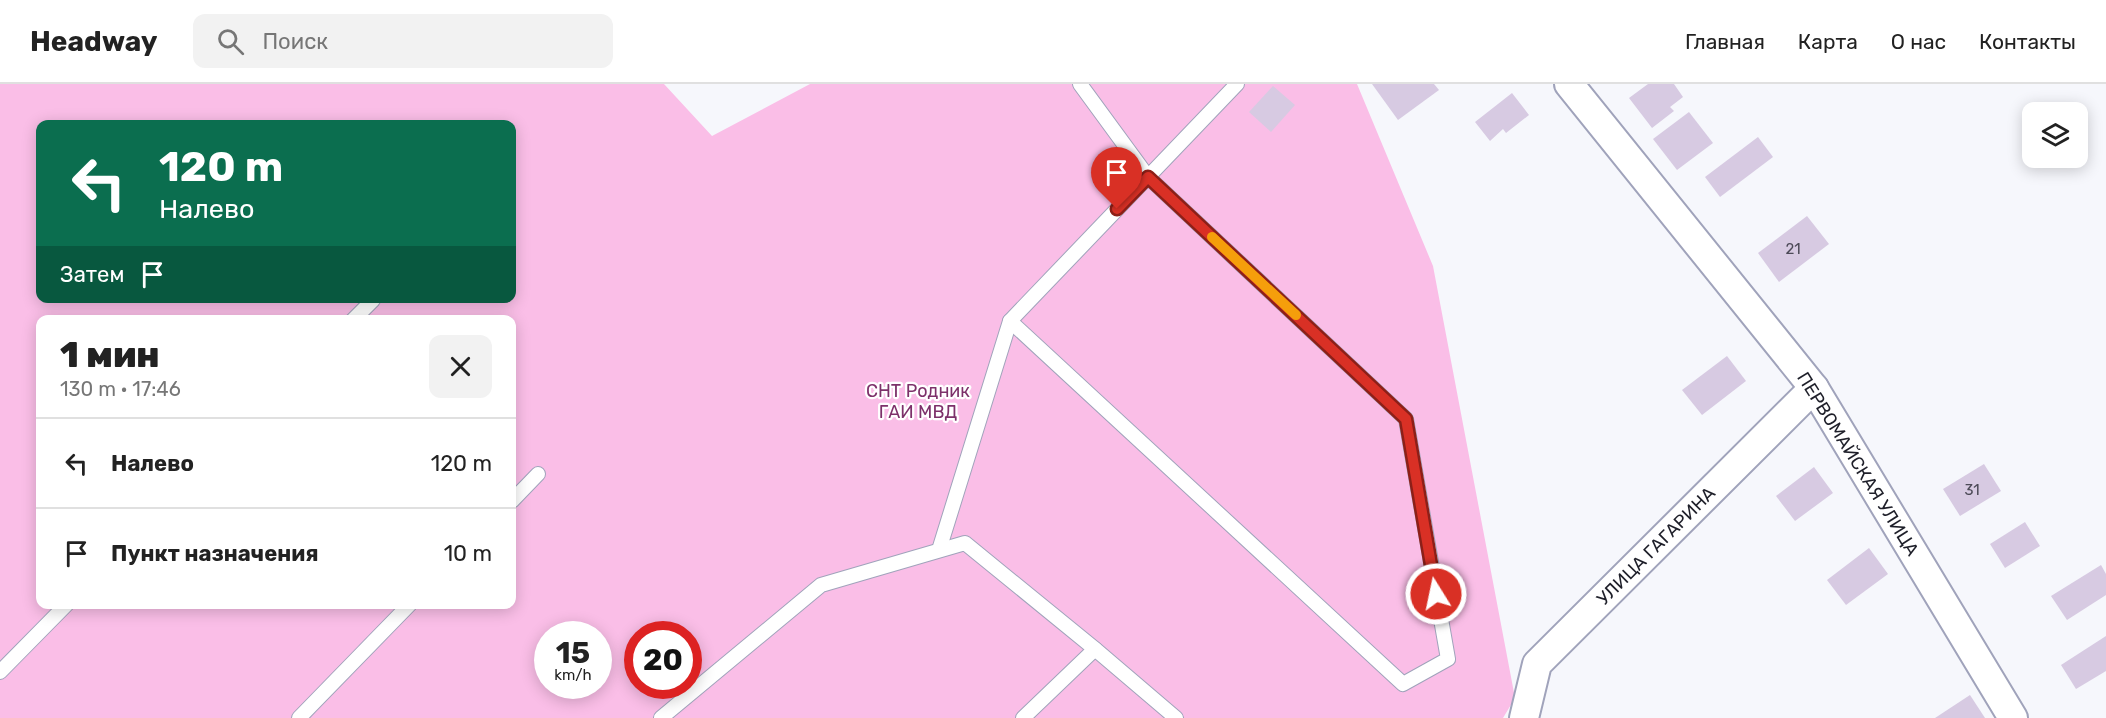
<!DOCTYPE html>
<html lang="ru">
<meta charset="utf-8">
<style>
body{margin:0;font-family:Rubik,sans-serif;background:#f2f2f2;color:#222;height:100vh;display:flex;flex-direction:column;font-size:22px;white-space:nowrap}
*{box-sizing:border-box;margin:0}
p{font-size:20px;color:#767676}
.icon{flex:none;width:33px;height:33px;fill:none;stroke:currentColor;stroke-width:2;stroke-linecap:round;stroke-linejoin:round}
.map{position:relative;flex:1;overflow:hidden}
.side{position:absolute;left:36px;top:231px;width:480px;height:294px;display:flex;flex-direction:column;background:#fff;border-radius:12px;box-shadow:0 3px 15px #0003}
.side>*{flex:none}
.guide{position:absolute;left:36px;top:36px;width:480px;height:183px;border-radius:12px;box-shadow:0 3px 15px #0003;background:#0b6e4f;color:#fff;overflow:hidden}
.buttons{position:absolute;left:2022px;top:18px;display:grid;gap:12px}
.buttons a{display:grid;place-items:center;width:66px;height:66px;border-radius:12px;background:#fff;box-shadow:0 3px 15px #0003;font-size:30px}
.speed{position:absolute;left:534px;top:537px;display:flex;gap:12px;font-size:30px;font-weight:700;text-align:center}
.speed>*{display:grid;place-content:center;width:78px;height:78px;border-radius:50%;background:#fff;box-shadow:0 3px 15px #0003;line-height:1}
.speed small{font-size:15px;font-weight:400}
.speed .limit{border:9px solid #d22;background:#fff;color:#111}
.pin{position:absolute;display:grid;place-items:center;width:51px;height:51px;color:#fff;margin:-62px -26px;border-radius:50% 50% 50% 0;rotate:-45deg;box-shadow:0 0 6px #0007}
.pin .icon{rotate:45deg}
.me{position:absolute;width:66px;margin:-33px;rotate:350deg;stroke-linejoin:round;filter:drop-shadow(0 0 4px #0008)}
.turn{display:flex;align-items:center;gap:21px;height:126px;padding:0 24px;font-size:27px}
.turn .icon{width:78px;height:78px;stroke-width:2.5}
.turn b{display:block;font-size:42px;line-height:51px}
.then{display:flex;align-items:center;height:57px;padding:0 24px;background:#0003;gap:12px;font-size:22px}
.round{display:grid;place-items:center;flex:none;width:63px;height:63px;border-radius:12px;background:#f2f2f2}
.headline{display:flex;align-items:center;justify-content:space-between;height:102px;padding:0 24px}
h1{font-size:36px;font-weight:800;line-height:45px}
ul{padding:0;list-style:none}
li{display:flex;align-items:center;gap:18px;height:90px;padding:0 24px;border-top:2px solid #e0e0e0}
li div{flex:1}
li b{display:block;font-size:22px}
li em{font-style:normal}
header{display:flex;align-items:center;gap:36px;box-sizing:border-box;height:84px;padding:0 30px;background:#fff;border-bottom:2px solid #e0e0e0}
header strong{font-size:28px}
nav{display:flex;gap:33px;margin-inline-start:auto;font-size:21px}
.search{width:420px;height:54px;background:#f2f2f2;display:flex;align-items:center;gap:15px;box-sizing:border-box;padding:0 21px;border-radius:12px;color:#767676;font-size:22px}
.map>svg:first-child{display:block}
.green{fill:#fabee7;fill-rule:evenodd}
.building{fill:#d7cae2}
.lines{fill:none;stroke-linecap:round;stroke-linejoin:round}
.service-casing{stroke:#a0a3bb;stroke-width:16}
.minor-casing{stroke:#a0a3bb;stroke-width:32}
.service{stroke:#fff;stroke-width:14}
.minor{stroke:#fff;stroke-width:28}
.route-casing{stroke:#8d1f18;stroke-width:15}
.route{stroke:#d93025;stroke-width:10}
.slow{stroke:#f59e0b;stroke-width:10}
.labels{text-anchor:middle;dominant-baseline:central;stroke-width:4.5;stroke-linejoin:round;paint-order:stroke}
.number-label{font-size:15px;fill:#4c4a57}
.park-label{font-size:18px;fill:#7d306a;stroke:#fff}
.street-label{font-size:18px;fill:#1e1f29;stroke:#fff}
</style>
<header>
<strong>Headway</strong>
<div class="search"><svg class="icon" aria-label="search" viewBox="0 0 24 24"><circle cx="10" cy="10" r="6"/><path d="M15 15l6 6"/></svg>Поиск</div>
<nav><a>Главная</a><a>Карта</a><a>О нас</a><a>Контакты</a></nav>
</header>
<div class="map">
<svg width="2106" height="634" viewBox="0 0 2106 634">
<rect width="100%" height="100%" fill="#f6f7fc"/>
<path class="green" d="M0,0H664L712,52L810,0H1357L1433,182L1515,614L1503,634H0ZM40,40H512V214H40ZM40,236H512V520H40ZM548,550H598V602H548ZM638,550H688V602H638Z"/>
<g class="building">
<polygon points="1372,0 1434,0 1439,6 1398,36"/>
<polygon points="1648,0 1674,0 1683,13 1670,23 1674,27 1652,44 1629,14"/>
<polygon points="1273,2 1295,21 1271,48 1249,28"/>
<polygon points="1512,9 1529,31 1506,49 1503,45 1490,57 1475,38"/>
<polygon points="1689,28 1713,59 1677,86 1653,55"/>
<polygon points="1758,53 1773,73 1720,113 1705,93"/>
<polygon points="1807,132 1829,160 1779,198 1758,169"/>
<polygon points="1727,272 1746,297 1702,331 1682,306"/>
<polygon points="1984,380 2001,407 1960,432 1943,405"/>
<polygon points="1814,383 1833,409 1795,437 1776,412"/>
<polygon points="2025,438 2040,462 2005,484 1990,460"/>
<polygon points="1869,464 1888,490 1846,521 1827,496"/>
<polygon points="2101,481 2106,490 2106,511 2067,536 2051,512"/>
<polygon points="2106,552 2106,587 2076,605 2061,581"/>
<polygon points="1970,611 1985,634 1935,634"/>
</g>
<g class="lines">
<defs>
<g id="service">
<polyline points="353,236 373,216"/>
<polyline points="1010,237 1403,600 1448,575 1406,335 1148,93 1080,0"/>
<polyline points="512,417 538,390"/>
<polyline points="939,466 1010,237 1237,0"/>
<polyline points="0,588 67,520"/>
<polyline points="299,634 410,520"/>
<polyline points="661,634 821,501 965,459 1095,565 1176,634"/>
<polyline points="1023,634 1095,565"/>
</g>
<g id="minor">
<polyline points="1569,0 1814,304 2013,634"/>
<polyline points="1524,634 1537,580 1814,304"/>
</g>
</defs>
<use href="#service" class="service-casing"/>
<use href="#minor" class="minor-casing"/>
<use href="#service" class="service"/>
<use href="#minor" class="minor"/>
</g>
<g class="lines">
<defs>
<polyline id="route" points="1117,125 1148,93 1406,335 1436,510"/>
</defs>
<use href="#route" class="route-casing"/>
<use href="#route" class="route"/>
<polyline class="slow" points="1212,153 1296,231"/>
</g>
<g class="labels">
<g class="number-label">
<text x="1793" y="165">21</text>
<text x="1972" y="406">31</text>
</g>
<g class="park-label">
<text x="918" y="307">СНТ Родник<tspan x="918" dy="21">ГАИ МВД</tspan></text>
</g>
<g class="street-label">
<text transform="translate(1858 380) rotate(58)">ПЕРВОМАЙСКАЯ УЛИЦА</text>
<text transform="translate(1656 462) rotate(-45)">УЛИЦА ГАГАРИНА</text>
</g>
</g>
</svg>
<div class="buttons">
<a><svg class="icon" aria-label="layers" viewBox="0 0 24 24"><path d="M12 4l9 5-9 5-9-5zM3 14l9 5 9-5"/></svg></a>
</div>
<div class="speed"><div>15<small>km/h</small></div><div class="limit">20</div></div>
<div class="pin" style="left:1117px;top:125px;background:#d93025"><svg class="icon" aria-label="arrive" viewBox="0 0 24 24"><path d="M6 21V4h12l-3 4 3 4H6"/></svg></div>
<svg class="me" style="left:1436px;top:510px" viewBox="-20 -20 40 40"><circle r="17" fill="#d93025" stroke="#fff" stroke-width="3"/><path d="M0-11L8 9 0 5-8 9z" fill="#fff"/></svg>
<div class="guide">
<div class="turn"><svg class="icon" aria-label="left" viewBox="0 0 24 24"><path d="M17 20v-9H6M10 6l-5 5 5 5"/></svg><div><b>120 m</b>Налево</div></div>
<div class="then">Затем<svg class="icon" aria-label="arrive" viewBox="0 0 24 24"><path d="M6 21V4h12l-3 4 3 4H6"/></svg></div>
</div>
<section class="side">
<div class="headline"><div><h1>1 мин</h1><p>130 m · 17:46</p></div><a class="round"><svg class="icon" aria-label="close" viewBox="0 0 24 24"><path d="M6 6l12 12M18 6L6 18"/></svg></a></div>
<ul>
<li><svg class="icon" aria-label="left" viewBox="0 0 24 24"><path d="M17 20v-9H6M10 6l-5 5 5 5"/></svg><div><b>Налево</b></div><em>120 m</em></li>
<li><svg class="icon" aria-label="arrive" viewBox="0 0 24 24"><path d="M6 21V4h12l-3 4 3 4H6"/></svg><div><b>Пункт назначения</b></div><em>10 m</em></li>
</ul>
</section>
</div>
